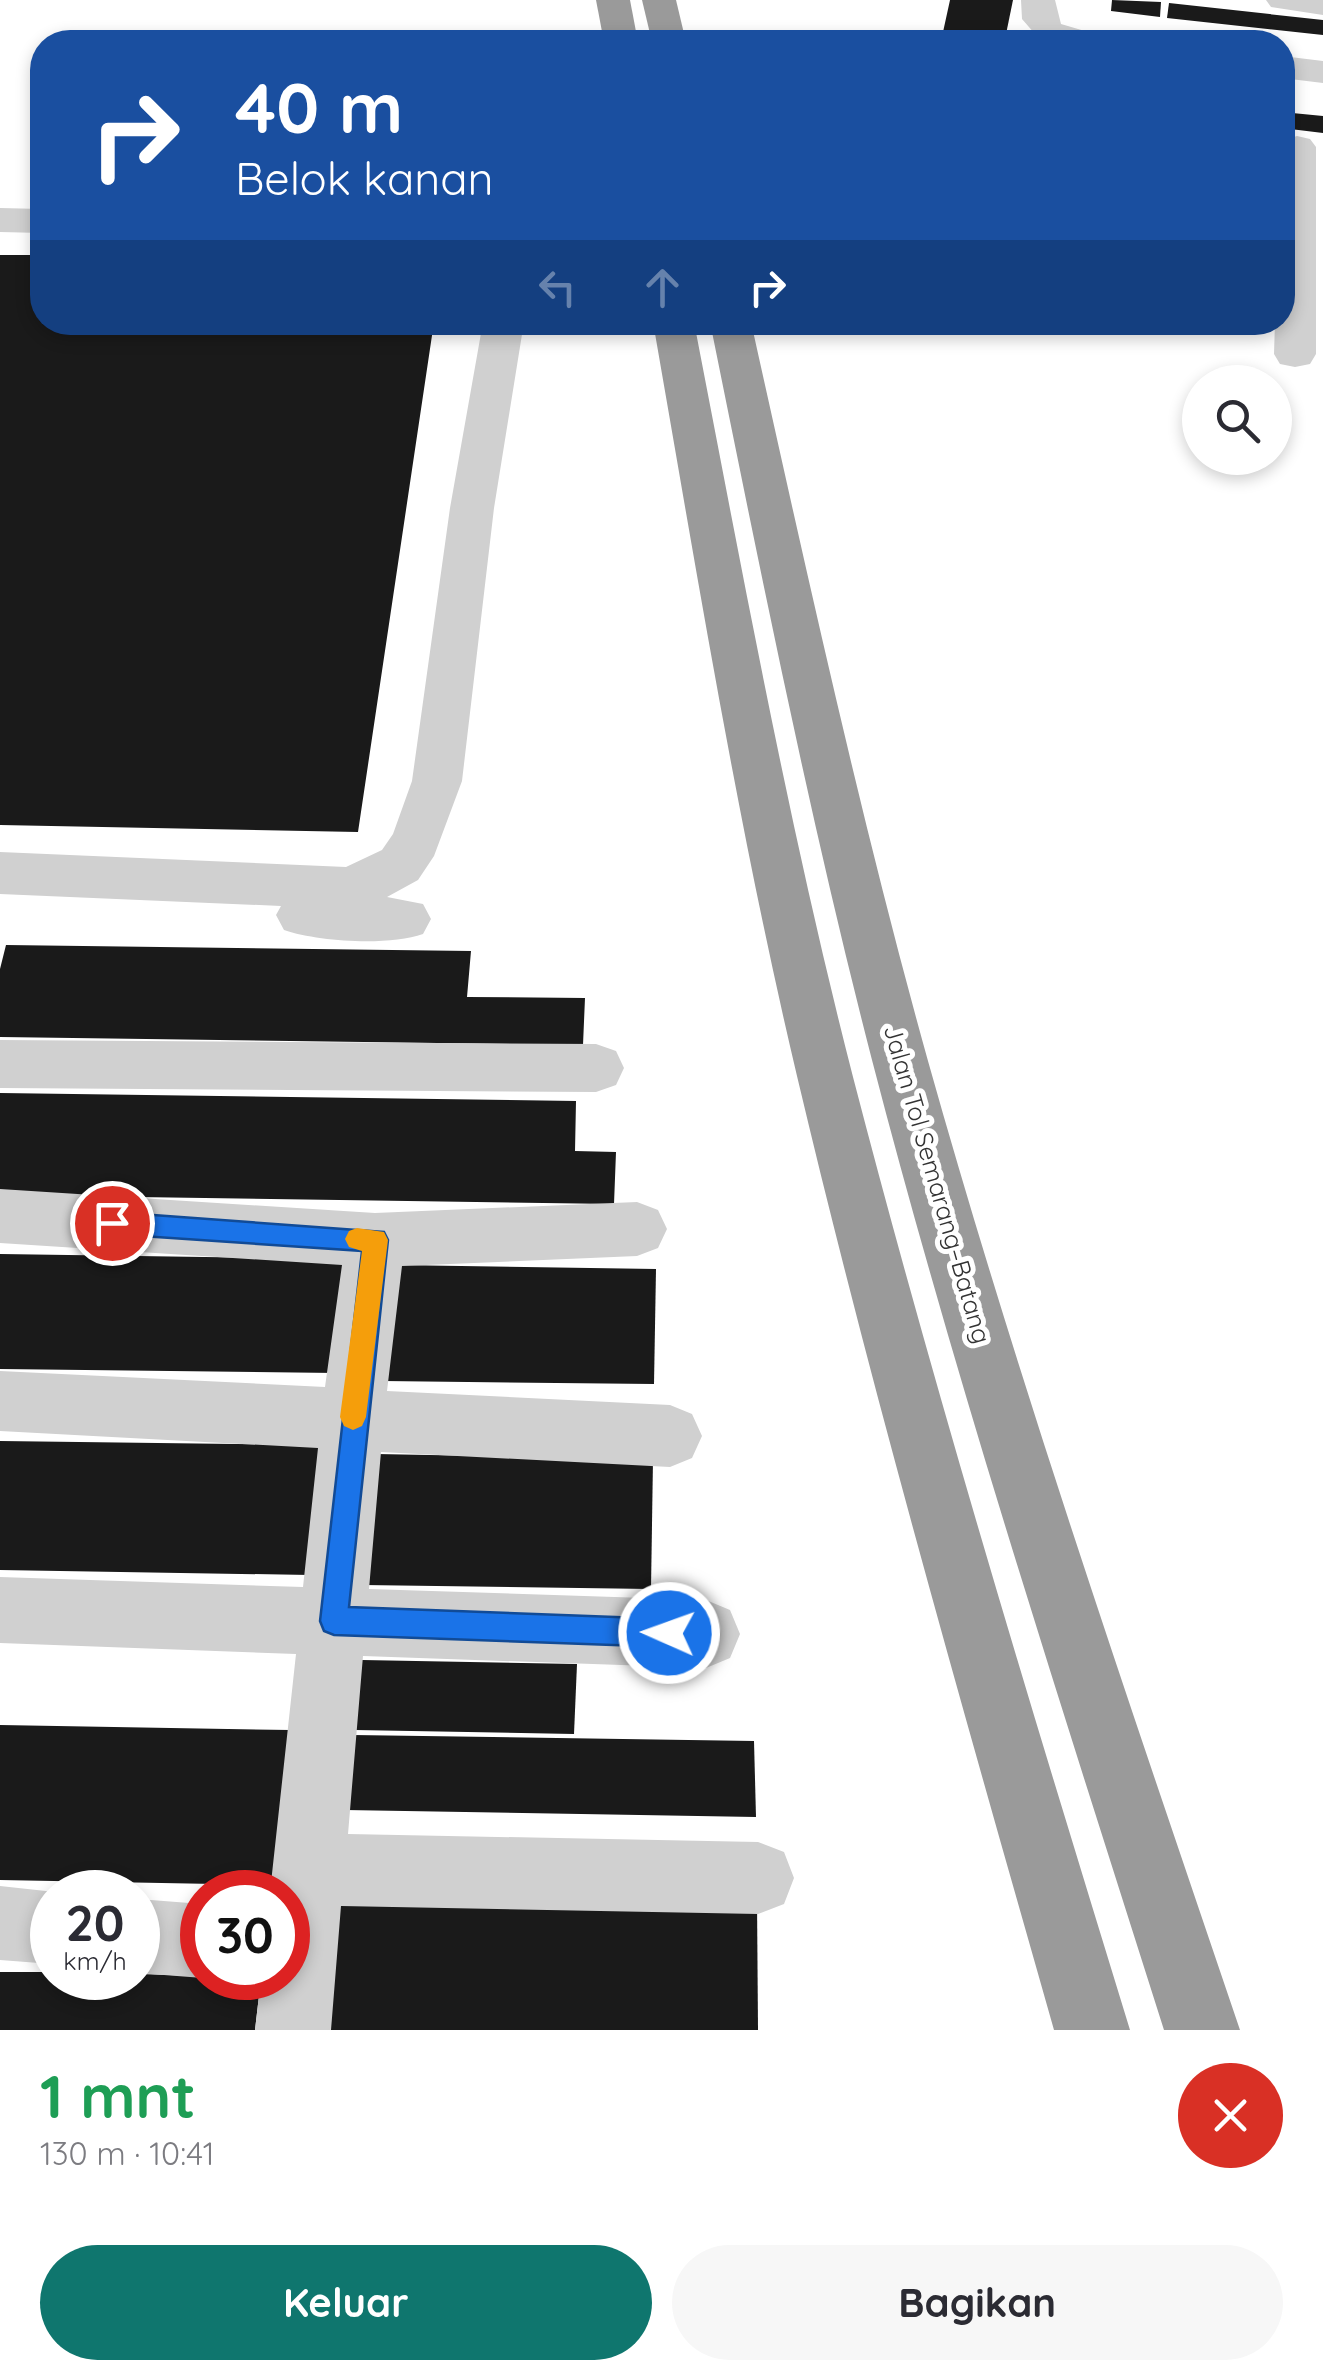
<!DOCTYPE html>
<html lang="id">
<meta charset="utf-8">
<style>
body{margin:0;font-family:Quicksand,sans-serif;background:#f7f7f7;color:#2b2b33;height:100vh;display:flex;flex-direction:column;font-size:38px;white-space:nowrap}
*{box-sizing:border-box;margin:0}
p{font-size:32px;color:#7c7c81}
.icon{flex:none;width:55px;height:55px;fill:none;stroke:currentColor;stroke-width:2;stroke-linecap:round;stroke-linejoin:round}
.map{position:relative;height:2030px;overflow:hidden}
.details{display:flex;flex-direction:column;background:#fff;flex:1}
.details>*{flex:none}
.banner{position:absolute;left:30px;top:30px;width:1265px;height:305px;border-radius:40px;box-shadow:0 5px 15px #0003;background:#1a4fa0;color:#fff;overflow:hidden}
.fabs{position:absolute;left:1182px;top:365px;display:grid;gap:20px}
.fabs a{display:grid;place-items:center;width:110px;height:110px;border-radius:50%;background:#fff;box-shadow:0 5px 15px #0003;font-size:50px}
.speed{position:absolute;left:30px;top:1870px;display:flex;gap:20px;font-size:50px;font-weight:700;text-align:center}
.speed>*{display:grid;place-content:center;width:130px;height:130px;border-radius:50%;background:#fff;box-shadow:0 5px 15px #0003;line-height:1}
.speed small{font-size:25px;font-weight:400}
.speed .limit{border:15px solid #d22;background:#fff;color:#111}
.pin{position:absolute;display:grid;place-items:center;width:85px;height:85px;color:#fff;margin:-42px;border:5px solid #fff;border-radius:50%;box-shadow:0 2px 10px #0007}
.me{position:absolute;width:110px;margin:-55px;rotate:272deg;stroke-linejoin:round;filter:drop-shadow(0 0 8px #0008)}
.turn{display:flex;align-items:center;gap:35px;height:210px;padding:0 40px;font-size:45px}
.turn .icon{width:130px;height:130px;stroke-width:2.5}
.turn b{display:block;font-size:70px;line-height:85px}
.lanes{display:flex;align-items:center;height:95px;padding:0 40px;background:#0003;justify-content:center;gap:50px;direction:ltr}
.lanes .off{opacity:.35}
.round{display:grid;place-items:center;flex:none;width:105px;height:105px;border-radius:52px;background:#f7f7f7}
.headline{display:flex;align-items:center;justify-content:space-between;height:170px;padding:0 40px}
h1{font-size:60px;font-weight:800;line-height:75px;color:#1e9e55}
.cta{display:flex;gap:20px;margin-top:auto;padding:20px 40px}
.cta a{flex:1;height:115px;border-radius:60px;background:#0f766e;color:#fff;font-size:40px;font-weight:800;line-height:115px;text-align:center}
.cta a+a{background:#f7f7f7;color:#2b2b33}
.map>svg:first-child{display:block}
.building{fill:#1a1a1a}
.lines{fill:none;stroke-linecap:round;stroke-linejoin:round}
.minor{fill:#d0d0d0;fill-rule:evenodd}
.highway{fill:#9a9a9a;fill-rule:evenodd}
.route{fill:#1a73e8;stroke:#114b97;stroke-width:2.5}
.slow{fill:#f59e0b}
.labels{text-anchor:middle;dominant-baseline:central;stroke-width:10;stroke-linejoin:round;paint-order:stroke}
.street-label{font-size:25px;fill:#333;stroke:#fff}
</style>
<div class="map">
<svg width="1323" height="2030" viewBox="0 0 1323 2030">
<rect width="100%" height="100%" fill="#fff"/>
<g class="building">
<polygon points="950,0 1013,0 1005,39 943,32"/>
<polygon points="1112,0 1161,2 1160,17 1111,11"/>
<polygon points="1169,3 1323,20 1323,35 1167,18"/>
<polygon points="1282,112 1323,116 1323,133 1282,128"/>
<polygon points="0,255 42,255 42,322 434,322 358,832 0,825"/>
<polygon points="6,945 471,951 467,997 585,998 583,1045 0,1037 0,969"/>
<polygon points="0,1093 576,1101 575,1151 616,1152 614,1204 0,1195"/>
<polygon points="0,1254 349,1259 336,1373 0,1369"/>
<polygon points="395,1265 656,1269 654,1384 383,1381"/>
<polygon points="0,1441 326,1445 310,1575 0,1570"/>
<polygon points="376,1454 653,1459 651,1589 363,1585"/>
<polygon points="362,1660 577,1664 574,1734 355,1730"/>
<polygon points="0,1725 290,1730 272,1885 0,1880"/>
<polygon points="353,1735 754,1741 756,1817 345,1810"/>
<polygon points="337,1893 757,1900 758,2030 323,2030"/>
<polygon points="0,1972 52,1972 52,1978 138,1978 138,1974 261,1978 255,2030 0,2030"/>
</g>
<g class="lines">
<g class="minor">
<polygon points="1021,0 1055,0 1061,24 1095,34 1100,42 1042,42 1022,19"/>
<polygon points="1266,0 1323,0 1323,15 1271,7"/>
<polygon points="1282,56 1323,61 1323,83 1282,78"/>
<polygon points="1297,136 1310,139 1316,147 1316,354 1310,364 1295,367 1280,364 1274,354 1275,322 1282,322 1282,141"/>
<polygon points="0,208 42,209 42,233 0,232"/>
<path d="M483,322H524L494,508L462,781L434,856L418,880L387,897L423,904L431,919L423,934C389,946 319,942 284,930L276,915L281,906L0,894V852L346,867L382,850L393,834L412,781L450,508Z"/>
<polygon points="0,1040 596,1044 616,1051 624,1068 616,1085 596,1092 0,1088"/>
<polygon points="0,1189 375,1213 637,1202 658,1210 667,1229 658,1248 637,1256 402,1266 387,1391 670,1405 692,1414 702,1436 692,1458 670,1467 381,1452 369,1589 706,1600 730,1610 740,1634 730,1658 706,1668 363,1656 348,1834 758,1842 784,1852 794,1878 784,1904 758,1914 341,1906 331,2030 255,2030 261,1978 288,1978 288,1892 270,1892 296,1654 0,1643 0,1577 303,1587 318,1448 0,1431 0,1371 325,1387 342,1265 0,1243"/>
<polygon points="0,1886 55,1892 52,1964 0,1960"/>
<polygon points="138,1899 202,1904 203,1978 138,1973"/>
</g>
<g class="highway">
<polygon points="596,0 630,0 638,42 604,42"/>
<polygon points="642,0 676,0 686,42 652,42"/>
<path d="M653,322H694C743,575 789,828 853,1077C936,1397 1033,1714 1130,2030H1054C964,1713 873,1397 797,1076C738,827 697,574 653,322Z"/>
<path d="M710,322H751C806,569 860,817 928,1061C1020,1388 1131,1708 1240,2030H1164C1062,1708 957,1387 872,1060C809,816 760,569 710,322Z"/>
</g>
</g>
<polygon class="route" points="112,1212 384,1232 388,1240 349,1607 669,1619 679,1623 683,1633 679,1643 669,1647 334,1635 324,1631 320,1621 362,1251 112,1234 104,1231 100,1223 104,1215"/>
<polygon class="slow" points="357,1228 384,1232 388,1240 366,1417 362,1426 353,1430 344,1426 340,1417 362,1251 349,1247 345,1239 349,1231"/>
<g class="labels">
<g class="street-label">
<text transform="translate(938 1184) rotate(74)">Jalan Tol Semarang–Batang</text>
</g>
</g>
</svg>
<div class="fabs">
<a><svg class="icon" aria-label="search" viewBox="0 0 24 24"><circle cx="10" cy="10" r="6"/><path d="M15 15l6 6"/></svg></a>
</div>
<div class="speed"><div>20<small>km/h</small></div><div class="limit">30</div></div>
<div class="pin" style="left:112px;top:1223px;background:#d93025"><svg class="icon" aria-label="arrive" viewBox="0 0 24 24"><path d="M6 21V4h12l-3 4 3 4H6"/></svg></div>
<svg class="me" style="left:669px;top:1633px" viewBox="-20 -20 40 40"><circle r="17" fill="#1a73e8" stroke="#fff" stroke-width="3"/><path d="M0-11L8 9 0 5-8 9z" fill="#fff"/></svg>
<div class="banner">
<div class="turn"><svg class="icon" aria-label="right" viewBox="0 0 24 24"><path d="M7 20v-9h11M14 6l5 5-5 5"/></svg><div><b>40 m</b>Belok kanan</div></div>
<div class="lanes"><svg class="icon off" aria-label="left" viewBox="0 0 24 24"><path d="M17 20v-9H6M10 6l-5 5 5 5"/></svg><svg class="icon off" aria-label="ahead" viewBox="0 0 24 24"><path d="M12 20V5M6 11l6-6 6 6"/></svg><svg class="icon" aria-label="right" viewBox="0 0 24 24"><path d="M7 20v-9h11M14 6l5 5-5 5"/></svg></div>
</div>
</div>
<section class="details">
<div class="headline"><div><h1>1 mnt</h1><p>130 m · 10:41</p></div><a class="round" style="background:#d93025;color:#fff"><svg class="icon" aria-label="close" viewBox="0 0 24 24"><path d="M6 6l12 12M18 6L6 18"/></svg></a></div>
<div class="cta"><a>Keluar</a><a>Bagikan</a></div>
</section>
